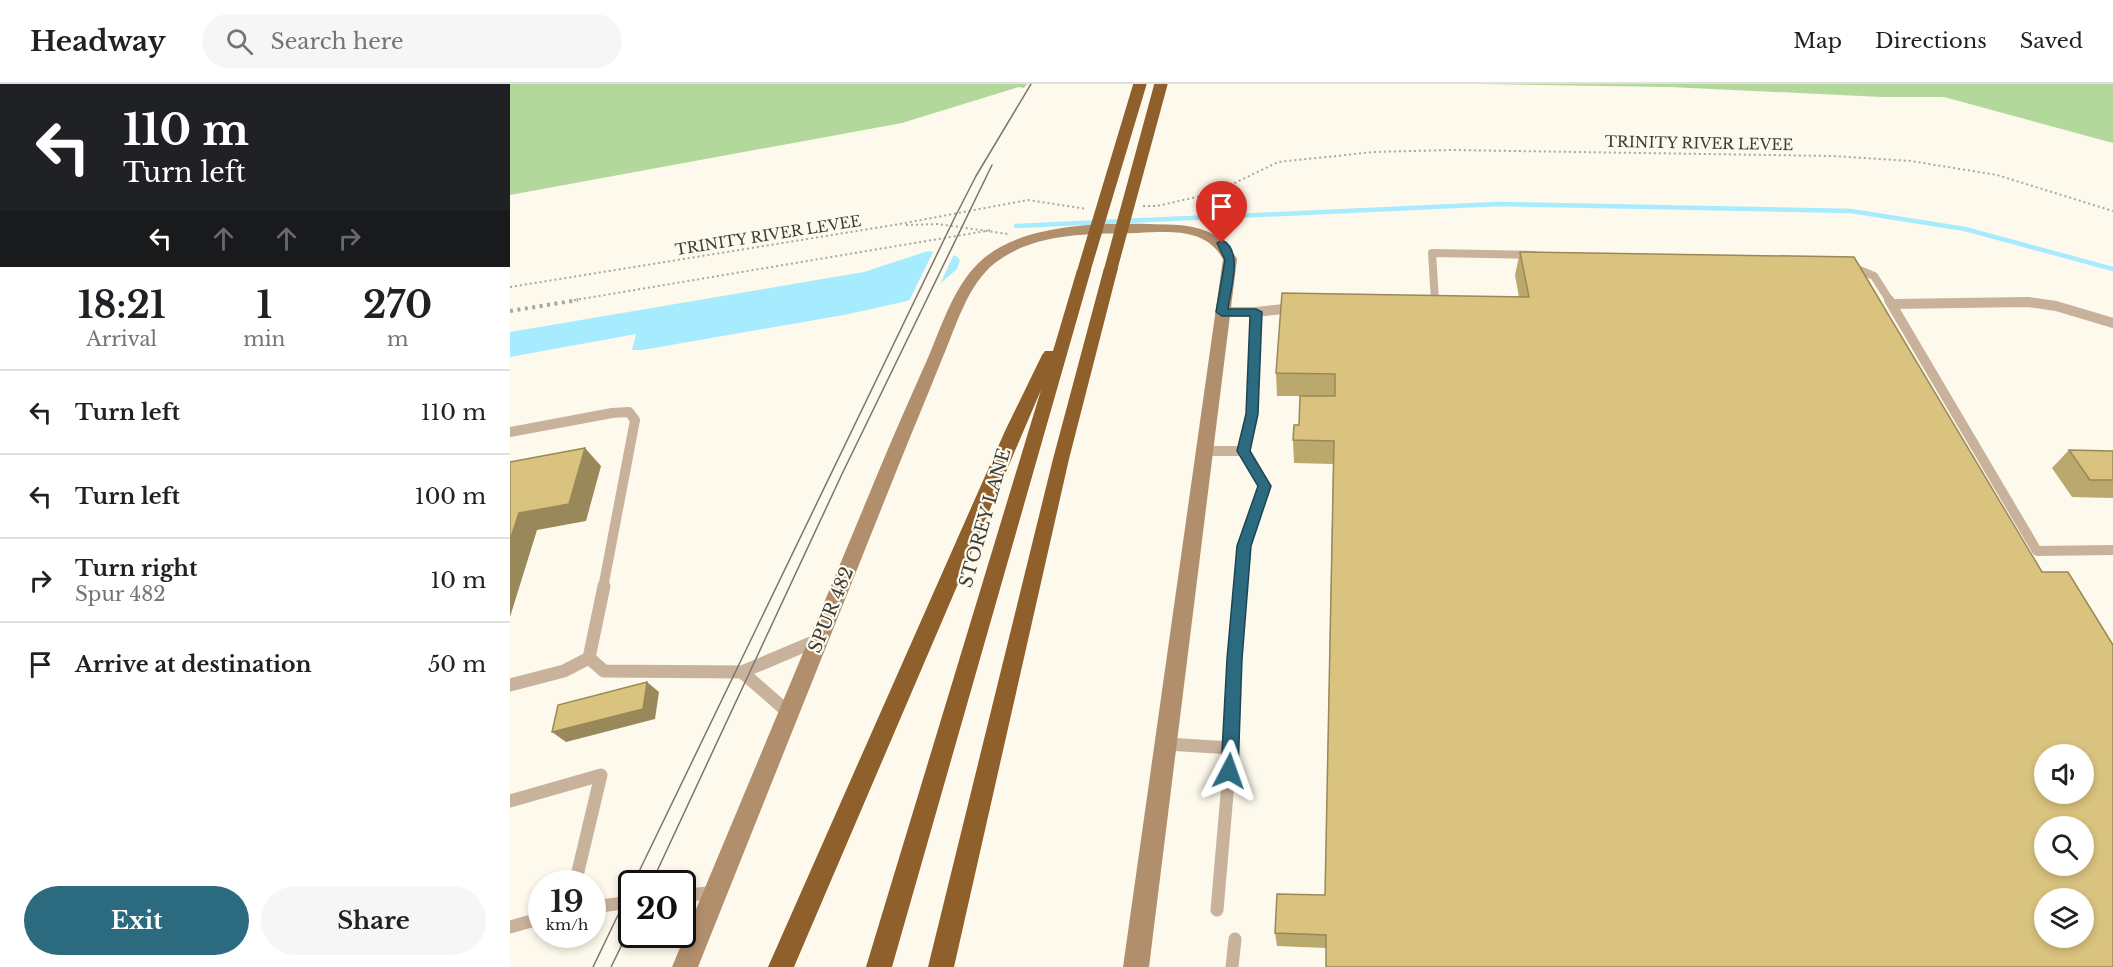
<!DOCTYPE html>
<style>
body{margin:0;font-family:"Libre Baskerville",serif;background:#f6f6f6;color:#202124;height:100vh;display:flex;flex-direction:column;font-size:22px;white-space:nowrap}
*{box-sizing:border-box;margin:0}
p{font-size:20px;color:#757577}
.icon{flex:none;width:33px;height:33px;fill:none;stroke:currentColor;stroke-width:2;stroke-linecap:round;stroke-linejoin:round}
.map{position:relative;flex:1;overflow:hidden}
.details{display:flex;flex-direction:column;background:#fff;width:510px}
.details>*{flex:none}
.guide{background:#202124;color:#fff;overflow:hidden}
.buttons{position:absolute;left:1524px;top:660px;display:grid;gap:12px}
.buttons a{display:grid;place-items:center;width:60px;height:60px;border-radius:50%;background:#fff;box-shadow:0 3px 9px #0003;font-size:30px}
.speed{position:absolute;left:18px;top:786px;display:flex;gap:12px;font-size:30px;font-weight:700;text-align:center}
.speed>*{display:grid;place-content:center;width:78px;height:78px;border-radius:50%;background:#fff;box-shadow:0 3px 9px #0003;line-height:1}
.speed small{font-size:15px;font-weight:400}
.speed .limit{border:3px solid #111;border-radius:9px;background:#fff;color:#111}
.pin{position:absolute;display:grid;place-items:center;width:51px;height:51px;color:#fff;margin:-62px -26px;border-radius:50% 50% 50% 0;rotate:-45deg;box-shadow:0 0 6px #0007}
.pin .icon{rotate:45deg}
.me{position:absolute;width:66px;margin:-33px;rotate:4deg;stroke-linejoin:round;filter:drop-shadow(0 0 4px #0008)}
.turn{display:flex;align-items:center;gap:21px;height:126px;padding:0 24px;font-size:27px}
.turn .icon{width:78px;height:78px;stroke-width:2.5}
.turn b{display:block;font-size:42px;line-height:51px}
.lanes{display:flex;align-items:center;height:57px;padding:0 24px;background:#0003;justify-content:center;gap:30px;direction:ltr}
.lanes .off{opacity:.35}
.eta{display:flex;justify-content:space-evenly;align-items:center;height:102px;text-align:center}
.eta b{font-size:36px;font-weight:700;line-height:42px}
.action{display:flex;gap:12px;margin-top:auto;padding:12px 24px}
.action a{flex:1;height:69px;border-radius:36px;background:#2c6a80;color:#fff;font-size:24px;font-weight:700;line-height:69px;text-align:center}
.action a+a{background:#f6f6f6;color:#202124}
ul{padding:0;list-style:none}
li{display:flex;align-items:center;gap:18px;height:84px;padding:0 24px;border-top:2px solid #e0e0e0}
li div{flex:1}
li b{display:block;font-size:22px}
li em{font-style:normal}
header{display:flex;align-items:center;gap:36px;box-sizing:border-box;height:84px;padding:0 30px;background:#fff;border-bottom:2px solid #e0e0e0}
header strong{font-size:28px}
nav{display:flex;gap:33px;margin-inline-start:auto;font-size:21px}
.search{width:420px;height:54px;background:#f6f6f6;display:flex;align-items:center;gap:15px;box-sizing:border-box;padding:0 21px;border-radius:33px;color:#757577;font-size:22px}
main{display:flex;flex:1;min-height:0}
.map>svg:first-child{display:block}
.forest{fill:#b3d89b}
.water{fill:#a7ebff}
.pier{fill:#fdf9ec}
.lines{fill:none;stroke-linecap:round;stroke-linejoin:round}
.stream{stroke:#a7ebff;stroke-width:4.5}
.path-far1{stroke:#a9a79d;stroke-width:2;stroke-dasharray:2 3;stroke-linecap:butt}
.path{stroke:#a9a79d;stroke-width:4;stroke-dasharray:3 4.5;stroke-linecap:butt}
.lane-far2{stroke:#c9b29b;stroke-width:8}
.lane-far1{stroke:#c9b29b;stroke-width:10}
.lane{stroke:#c9b29b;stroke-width:13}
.secondary{fill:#b18f6d;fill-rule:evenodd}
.highway{fill:#8f602b;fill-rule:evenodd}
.tram{stroke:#78766e;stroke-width:1.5}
.highway-bridge{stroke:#8f602b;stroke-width:13}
.wall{fill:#bba86d}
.shaded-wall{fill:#998859}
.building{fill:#dac37f;stroke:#998859;stroke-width:1.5;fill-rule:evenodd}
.route{fill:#2c6a80;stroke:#1d4553;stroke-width:1.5}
.labels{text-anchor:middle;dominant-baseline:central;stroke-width:4.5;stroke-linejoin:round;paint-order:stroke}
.far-street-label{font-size:15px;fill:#3d3c36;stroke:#fdf9ec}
.street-label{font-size:18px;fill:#3d3c36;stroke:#fdf9ec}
</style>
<header>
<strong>Headway</strong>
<div class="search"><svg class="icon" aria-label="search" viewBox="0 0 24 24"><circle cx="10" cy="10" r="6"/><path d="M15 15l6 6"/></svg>Search here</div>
<nav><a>Map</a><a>Directions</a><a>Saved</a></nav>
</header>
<main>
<section class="details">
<div class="guide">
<div class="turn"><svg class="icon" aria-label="left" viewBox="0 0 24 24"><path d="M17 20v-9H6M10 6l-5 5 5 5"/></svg><div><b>110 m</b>Turn left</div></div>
<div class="lanes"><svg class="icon" aria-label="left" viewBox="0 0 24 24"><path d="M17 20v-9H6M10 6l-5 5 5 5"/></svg><svg class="icon off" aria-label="ahead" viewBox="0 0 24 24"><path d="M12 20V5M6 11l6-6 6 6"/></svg><svg class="icon off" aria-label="ahead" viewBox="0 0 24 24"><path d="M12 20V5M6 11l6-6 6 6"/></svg><svg class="icon off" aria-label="right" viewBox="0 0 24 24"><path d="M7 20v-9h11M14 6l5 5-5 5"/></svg></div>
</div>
<div class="eta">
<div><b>18:21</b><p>Arrival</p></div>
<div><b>1</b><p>min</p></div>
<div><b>270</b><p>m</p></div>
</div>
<ul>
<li><svg class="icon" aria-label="left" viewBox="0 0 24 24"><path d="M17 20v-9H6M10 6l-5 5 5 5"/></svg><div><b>Turn left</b></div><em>110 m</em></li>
<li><svg class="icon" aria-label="left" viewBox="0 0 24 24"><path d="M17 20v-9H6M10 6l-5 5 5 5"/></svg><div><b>Turn left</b></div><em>100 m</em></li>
<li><svg class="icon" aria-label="right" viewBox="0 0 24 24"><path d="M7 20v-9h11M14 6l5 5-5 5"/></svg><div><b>Turn right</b><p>Spur 482</p></div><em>10 m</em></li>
<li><svg class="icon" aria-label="arrive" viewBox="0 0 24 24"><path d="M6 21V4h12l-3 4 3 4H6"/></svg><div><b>Arrive at destination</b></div><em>50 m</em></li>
</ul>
<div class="action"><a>Exit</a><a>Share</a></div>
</section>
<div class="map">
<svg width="1603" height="883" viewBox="0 0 1603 883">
<rect width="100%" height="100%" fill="#fdf9ec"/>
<g class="forest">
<polygon points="0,0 517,0 514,4 509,3 392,39 0,111"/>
<polygon points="970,0 1603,0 1603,59 1434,13 1372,13 1159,3"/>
</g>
<polygon class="water" points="418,167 446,172 450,176 447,185 425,204 397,217 339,230 132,266 122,266 126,250 0,273 0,248 354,188"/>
<polygon class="pier" points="425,164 445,168 427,207 398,219"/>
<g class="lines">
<polyline class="stream" points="506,142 988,120 1341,127 1455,145 1603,185"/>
<g class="path-far1">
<polyline points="633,122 647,122 704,109 768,78 864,68 941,66 1323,72 1401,77 1487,91 1603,127"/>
<polyline points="396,141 428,140 498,150"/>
<polyline points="0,203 384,141 518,116 577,125"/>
<polyline points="59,217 482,146"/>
</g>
<polyline class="path" points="0,227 68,216"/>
<g class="lane-far2">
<polyline points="1342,183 1364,192 1380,217"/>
<polyline points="925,217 922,169 1024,171"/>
</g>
<g class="lane-far1">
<polyline points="925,216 925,223"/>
<polyline points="1379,216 1527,467 1603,466"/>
<polyline points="1382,220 1518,218 1546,222 1603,239"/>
<polyline points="746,228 783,224"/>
<polyline points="0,348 102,329 119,328 125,336 93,504"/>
<polyline points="694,367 734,367 742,330 746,228 712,228"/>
<polyline points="730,504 734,462 755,401 734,367"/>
</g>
<g class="lane">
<polyline points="94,502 79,574 94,587 232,588"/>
<polyline points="0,601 54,587 79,574"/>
<polyline points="279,629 232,588 308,556"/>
<polyline points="657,660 721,664 707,826"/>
<polyline points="721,664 724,575 730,502"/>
<polyline points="0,717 91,691 65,800"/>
<polyline points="172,812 205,808"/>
<polyline points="82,823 122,818"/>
<polyline points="0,843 32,834"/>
<polyline points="722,883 725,855"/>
</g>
<path class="secondary" d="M669,141C696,144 713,151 727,175L639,883H613L713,175C695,143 659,148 627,149C579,150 525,148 485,179C457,201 446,243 432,275C417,313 401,350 386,388C320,553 254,718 188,883H162C231,717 301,551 370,384C385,348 401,312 417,276C432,242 444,199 474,174C521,135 611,139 669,141Z"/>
<g class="highway">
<polygon points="601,180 608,184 559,375 444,883 418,883 543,375 594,184"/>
<polygon points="574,182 581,186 382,883 356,883 531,306 284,883 258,883 495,347 532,271 535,267 543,267 567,186"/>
</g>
<g class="tram">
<polyline points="123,800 444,135 466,92 521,0"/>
<polyline points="141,800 332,390 482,81"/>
<polyline points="83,883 122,802"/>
<polyline points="101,883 122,840"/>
</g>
<g class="highway-bridge">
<polyline points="601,184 651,0"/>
<polyline points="574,186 630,0"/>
</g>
</g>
<g class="wall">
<polygon points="1010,168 1344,173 816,864 767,862 765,849 815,811 823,380 784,379 783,356 789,341 790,312 767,312 766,289 1009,213 1005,191"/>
<polygon points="1559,366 1603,367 1603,414 1562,413 1542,384"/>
</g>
<g class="shaded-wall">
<polygon points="75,364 91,382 76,437 27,446 0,533 0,456 9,429"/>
<polygon points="137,598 149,608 145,635 56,658 42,648"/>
</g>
<g class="building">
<path d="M1010,168L1344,173L1532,488H1558L1603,561V883H816V851L765,849L767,810L815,811L824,357L783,356L784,341H789L790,312H825V290L766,289L772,209L1019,213ZM1534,670H1574V710H1534ZM1534,742H1574V782H1534ZM1534,814H1574V854H1534Z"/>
<polygon points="75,364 59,420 9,429 0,456 0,378"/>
<polygon points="1559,366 1603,367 1603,396 1580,396"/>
<polygon points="137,598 133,625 42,648 48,621"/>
</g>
<path class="route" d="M712,156C734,166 720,206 718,225H746L752,228L748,330L740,367L761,402L741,462L732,575L728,687L725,693L719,695L713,693L711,687L717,575L727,462L748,402L727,367L736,330L740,232H712L706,228L715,176L707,159Z"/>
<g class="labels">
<g class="far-street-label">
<text transform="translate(1189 59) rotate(1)">TRINITY RIVER LEVEE</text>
<text transform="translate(258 151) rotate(-9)">TRINITY RIVER LEVEE</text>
</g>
<g class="street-label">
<text transform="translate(475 434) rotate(-74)">STOREY LANE</text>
<text transform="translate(321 526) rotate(-68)">SPUR 482</text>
</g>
</g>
</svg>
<div class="buttons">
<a><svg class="icon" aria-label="sound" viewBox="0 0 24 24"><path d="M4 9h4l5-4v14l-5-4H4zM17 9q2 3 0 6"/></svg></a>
<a><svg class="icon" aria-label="search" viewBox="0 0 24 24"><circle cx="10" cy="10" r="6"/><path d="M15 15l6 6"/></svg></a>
<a><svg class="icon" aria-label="layers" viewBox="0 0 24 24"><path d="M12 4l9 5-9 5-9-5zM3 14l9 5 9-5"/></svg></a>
</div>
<div class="speed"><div>19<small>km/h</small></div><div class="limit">20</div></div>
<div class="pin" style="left:712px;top:159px;background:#d93025"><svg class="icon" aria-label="arrive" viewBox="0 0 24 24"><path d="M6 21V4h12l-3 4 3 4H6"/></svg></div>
<svg class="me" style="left:719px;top:687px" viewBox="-20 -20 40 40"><path d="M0-17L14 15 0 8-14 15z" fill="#2c6a80" stroke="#fff" stroke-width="4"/></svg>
</div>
</main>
